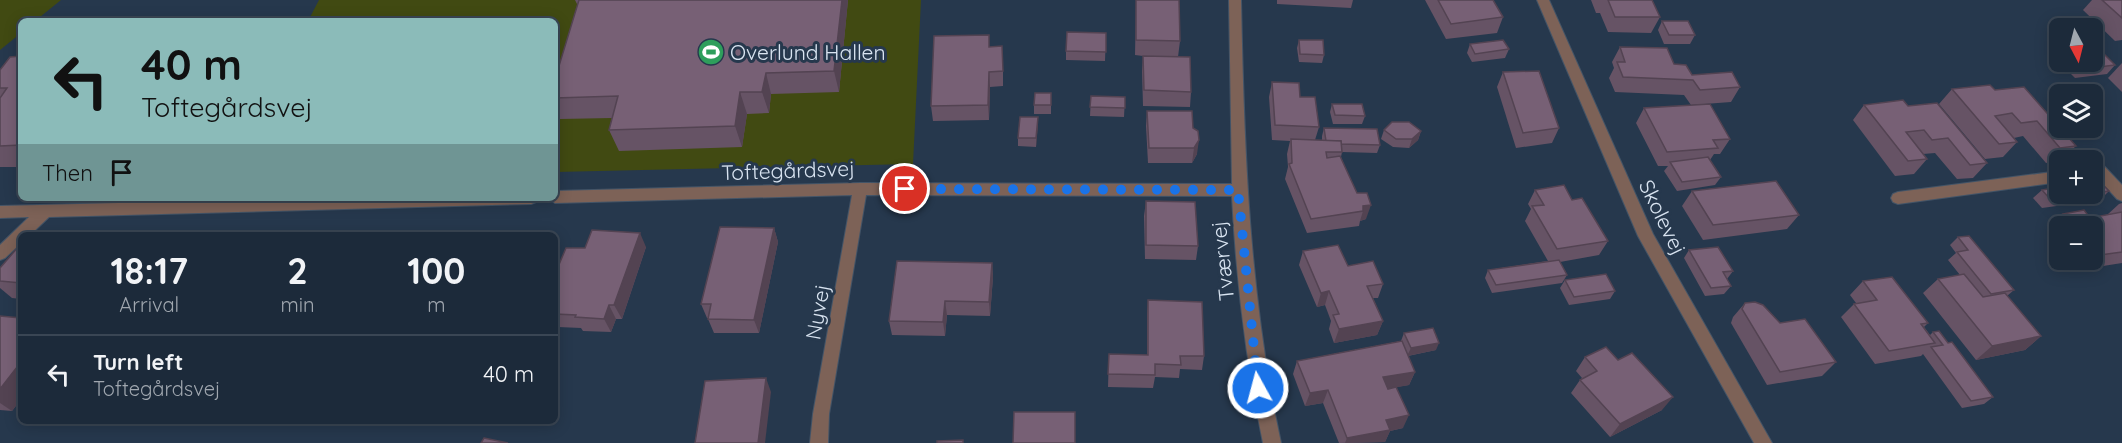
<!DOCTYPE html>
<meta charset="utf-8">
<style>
body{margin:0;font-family:Quicksand,sans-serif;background:#253242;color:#f1f3f6;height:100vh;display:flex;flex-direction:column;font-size:22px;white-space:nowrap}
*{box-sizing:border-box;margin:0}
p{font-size:20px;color:#a0a7af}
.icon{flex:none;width:33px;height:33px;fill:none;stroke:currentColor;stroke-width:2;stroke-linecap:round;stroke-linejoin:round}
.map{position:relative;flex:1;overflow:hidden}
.panel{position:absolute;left:18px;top:232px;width:540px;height:192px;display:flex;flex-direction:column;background:#1c2a3a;border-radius:9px;box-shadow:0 3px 15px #0003,0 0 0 2px #3a4654}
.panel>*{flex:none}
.guide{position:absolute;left:18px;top:18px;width:540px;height:183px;border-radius:9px;box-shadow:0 3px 15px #0003,0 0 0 2px #3a4654;background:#8bbbb9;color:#111;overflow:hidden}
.needle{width:39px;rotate:173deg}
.tools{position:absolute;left:2049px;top:18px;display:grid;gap:12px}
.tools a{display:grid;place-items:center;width:54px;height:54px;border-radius:9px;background:#1c2a3a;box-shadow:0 3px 15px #0003,0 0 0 2px #3a4654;font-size:30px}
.pin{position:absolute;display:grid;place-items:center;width:51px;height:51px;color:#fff;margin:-26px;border:3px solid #fff;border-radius:50%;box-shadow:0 2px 6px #0007}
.me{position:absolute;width:66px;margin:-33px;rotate:353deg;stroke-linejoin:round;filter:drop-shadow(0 0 4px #0008)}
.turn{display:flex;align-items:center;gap:21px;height:126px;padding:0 24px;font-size:27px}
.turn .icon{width:78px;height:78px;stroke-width:2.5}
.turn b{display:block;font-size:42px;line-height:51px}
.then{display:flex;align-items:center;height:57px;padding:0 24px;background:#0003;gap:12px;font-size:22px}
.eta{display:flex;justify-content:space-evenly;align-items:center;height:102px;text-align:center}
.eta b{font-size:36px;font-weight:800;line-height:42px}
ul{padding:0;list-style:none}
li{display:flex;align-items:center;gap:18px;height:78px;padding:0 24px;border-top:2px solid #3a4654}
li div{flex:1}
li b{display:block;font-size:22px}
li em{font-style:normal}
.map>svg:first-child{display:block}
.green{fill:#414a12}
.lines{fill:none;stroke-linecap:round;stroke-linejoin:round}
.street-casing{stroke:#435467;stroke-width:2}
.street{fill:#7d6257;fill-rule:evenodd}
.wall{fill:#665365}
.shaded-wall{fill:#534352}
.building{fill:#776075;stroke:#534352;stroke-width:1.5}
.route{stroke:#1a73e8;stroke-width:10;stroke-dasharray:0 18}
.labels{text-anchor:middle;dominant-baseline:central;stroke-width:6;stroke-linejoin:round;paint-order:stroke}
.poi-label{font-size:21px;fill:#d9e4f1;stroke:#26384d;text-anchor:start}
.street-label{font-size:21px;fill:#d9e4f1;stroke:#26384d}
</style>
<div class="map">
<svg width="2122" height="443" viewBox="0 0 2122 443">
<rect width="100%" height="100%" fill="#26384d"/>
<g class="green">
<polygon points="0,0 61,0 35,21 21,21 21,33 0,50"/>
<polygon points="319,0 921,0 913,164 555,172 555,21 308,21"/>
</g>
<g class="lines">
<defs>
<g id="street">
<path d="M1229,0H1241C1244,149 1249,296 1281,443H1263C1246,361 1236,279 1232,196L866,195L829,414L828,443H810L813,414L852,195L555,203L548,198H555V191L860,183L1232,184Z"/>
<polygon points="1537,0 1549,0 1653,234 1772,443 1754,443 1638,236"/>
<polygon points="2099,164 2104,166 2122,185 2122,201 2117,199 2096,176 2092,176 2092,165"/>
<polygon points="2060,171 2060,182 1898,204 1893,202 1891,198 1893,194 1898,192"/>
<polygon points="312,198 538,198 536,202 531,204 49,217 29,236 21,236 21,243 5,258 0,260 0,245 29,217 0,218 0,206"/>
</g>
</defs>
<use href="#street" class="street-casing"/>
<use href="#street" class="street"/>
</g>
<g class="wall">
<polygon points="575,0 848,0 839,92 771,94 769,113 747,114 742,147 619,151 609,130 612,118 560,119 555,110 555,79 578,6"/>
<polygon points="1136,0 1180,41 1178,57 1191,92 1190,107 1143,106 1142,71 1143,56 1135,55"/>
<polygon points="1277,0 1353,0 1351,8 1277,4"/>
<polygon points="1425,0 1493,0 1503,17 1497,33 1446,39"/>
<polygon points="1591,0 1652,0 1660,17 1651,33 1608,32 1600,13 1596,13"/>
<polygon points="2092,0 2122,0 2122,40 2115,41 2083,10"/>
<polygon points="1662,21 1695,35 1690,44 1664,44 1658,30"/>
<polygon points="1106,33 1105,61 1066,60 1066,51"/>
<polygon points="989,35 989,47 1003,62 1003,86 990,87 989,120 933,121 931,106"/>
<polygon points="1299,40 1324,55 1322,63 1299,62 1297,48"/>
<polygon points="1470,44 1509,49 1505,58 1472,62 1467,53"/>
<polygon points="1620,47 1674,64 1692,75 1740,87 1731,102 1691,105 1684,95 1615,92 1609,78 1614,68 1612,62"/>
<polygon points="21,56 21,167 0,167 0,70"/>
<polygon points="2068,62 2092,62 2115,65 2107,74 2075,78 2064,67"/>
<polygon points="2122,63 2122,92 2108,78"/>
<polygon points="1503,72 1559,128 1552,143 1516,148 1497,87"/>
<polygon points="1272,82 1300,97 1319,127 1315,140 1322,141 1322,136 1324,128 1380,145 1377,153 1342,152 1341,157 1366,219 1360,221 1359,226 1307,233 1285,179 1288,167 1287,154 1290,141 1272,140 1269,97"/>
<polygon points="1952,89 1995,90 2076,146 2061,160 2046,163 2023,136 2014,138 2017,142 2003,157 1985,159 1939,104"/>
<polygon points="1051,93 1051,114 1034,114 1034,105"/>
<polygon points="1091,96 1125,97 1124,117 1090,116"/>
<polygon points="1332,104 1365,116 1362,124 1333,124 1330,112"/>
<polygon points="1864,105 1908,106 1987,163 1973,178 1957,179 1935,153 1923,154 1927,159 1914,174 1895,176 1853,120"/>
<polygon points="1644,108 1730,139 1720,154 1714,154 1710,160 1721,177 1715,185 1677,191 1664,171 1668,166 1658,166 1636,123"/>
<polygon points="1147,111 1193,128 1197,154 1192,163 1148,163 1146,126"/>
<polygon points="1038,117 1036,147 1018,146 1018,138"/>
<polygon points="1384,130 1421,131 1418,140 1409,148 1393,147 1381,139"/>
<polygon points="1535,190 1572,200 1608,241 1599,255 1560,262 1567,275 1562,283 1492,293 1485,278 1488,270 1548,261 1525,221 1531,209 1528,204"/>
<polygon points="2042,190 2109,191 2100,200 2042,208 2033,198"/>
<polygon points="1692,191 1799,215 1787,229 1703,240 1682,206"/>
<polygon points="1146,201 1198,246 1196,260 1145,259 1144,216"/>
<polygon points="2122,203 2122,263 2084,269 2075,260 2092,260 2092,226 2060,226 2060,242 2047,228 2063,214 2090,218 2107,215 2119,204"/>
<polygon points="774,228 778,242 759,333 714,333 708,319 708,318 707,318 701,304"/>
<polygon points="1958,237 2014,290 2007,296 2041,336 2025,350 1976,360 1923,293 1938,279 1960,275 1948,260 1956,253 1950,245"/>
<polygon points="21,246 21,299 12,298 0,288 0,268"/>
<polygon points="646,247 622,319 616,319 611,332 583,331 581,328 558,327 555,336 555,274 585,248"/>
<polygon points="1689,250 1733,271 1727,279 1731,286 1724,294 1705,296 1684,258"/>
<polygon points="1303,251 1348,266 1383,284 1378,298 1373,298 1383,321 1377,335 1334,343 1329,329 1331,321 1325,305 1317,307 1299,265"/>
<polygon points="992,263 993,277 990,316 947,315 945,336 892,335 889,321"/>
<polygon points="1565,280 1615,291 1610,299 1569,305 1560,288"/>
<polygon points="1863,281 1928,323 1924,327 1930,335 1933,332 1948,343 1993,397 1984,404 1962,408 1923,354 1921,356 1875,364 1841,317 1854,304 1856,303 1850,295"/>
<polygon points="1148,300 1204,356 1202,370 1180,369 1179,378 1155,377 1153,388 1108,387 1109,354 1147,355 1147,314"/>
<polygon points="1745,303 1780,323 1836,362 1822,376 1767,385 1731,323 1733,317"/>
<polygon points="0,316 21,318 21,399 12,411 0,410"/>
<polygon points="1404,333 1436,350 1408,356 1415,372 1409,385 1396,387 1403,428 1390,431 1385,442 1339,443 1323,403 1305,406 1293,374 1297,361 1401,341"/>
<polygon points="1585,357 1618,360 1662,410 1610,437 1571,393 1580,380 1582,378 1576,371"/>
</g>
<g class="shaded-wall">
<polygon points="842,0 848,0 839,92 834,71"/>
<polygon points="989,72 990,87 989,120 988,105"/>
<polygon points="766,73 771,94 769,113 762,92"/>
<polygon points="740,92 747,114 742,147 735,126"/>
<polygon points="1038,117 1038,126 1036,147 1036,138"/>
<polygon points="1421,131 1418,140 1409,148 1412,139"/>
<polygon points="1199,140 1197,154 1192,163 1194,148"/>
<polygon points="1371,205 1366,219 1360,221 1363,211 1363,206"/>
<polygon points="774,228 778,242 759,333 754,320"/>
<polygon points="640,233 646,247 622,319 614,305"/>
<polygon points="992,263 993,277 990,316 989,302"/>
<polygon points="1329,291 1325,305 1317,307 1321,293"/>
<polygon points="945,301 947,315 945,336 943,322"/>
<polygon points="609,305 616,319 611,332 604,319"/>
<polygon points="1383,321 1377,335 1334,343 1339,329"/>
<polygon points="555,322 558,327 555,336"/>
<polygon points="2041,336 2025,350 1976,360 1992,346"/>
<polygon points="1439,343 1436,350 1407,356 1411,348"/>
<polygon points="21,362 21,399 12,411 0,403 0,389"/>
<polygon points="1415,372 1409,385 1378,391 1383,377"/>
<polygon points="766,378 771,392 765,443 758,443"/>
<polygon points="1328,390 1323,403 1305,406 1310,393"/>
<polygon points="1673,397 1662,410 1610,437 1620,424"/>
<polygon points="1409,415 1403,428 1390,431 1385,442 1345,443 1347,438 1386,420"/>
</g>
<g class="building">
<polygon points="579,0 842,0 834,71 766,73 762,92 740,92 735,126 609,130 618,96 555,98 555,79"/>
<polygon points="1136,0 1179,0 1180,41 1136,40"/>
<polygon points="1438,0 1493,0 1503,17 1451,24"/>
<polygon points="1608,0 1652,0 1660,17 1615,17"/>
<polygon points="2102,0 2122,0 2122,18"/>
<polygon points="1662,21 1688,21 1695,35 1669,35"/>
<polygon points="1067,32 1106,33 1106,52 1066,51"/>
<polygon points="989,35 989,47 1002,46 1003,71 989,72 988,105 931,106 934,36"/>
<polygon points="1299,40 1323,40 1324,55 1300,54"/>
<polygon points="1503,40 1509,49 1475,54 1470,44"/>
<polygon points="1620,47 1667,48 1674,64 1686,65 1692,75 1732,72 1740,87 1700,90 1693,80 1623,77 1617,62 1625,62"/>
<polygon points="2104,54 2115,65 2083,69 2075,62 2092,62 2092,55"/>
<polygon points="21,56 21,145 0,146 0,98 7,88 0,88 0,70 10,57"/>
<polygon points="1143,56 1190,57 1191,92 1144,90"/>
<polygon points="1539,71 1559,128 1523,133 1503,72"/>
<polygon points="1272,82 1299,83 1300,97 1315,97 1319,127 1275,125"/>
<polygon points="1990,85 1995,90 2024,87 2076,146 2060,148 2037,121 2021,123 2012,113 1995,116 2017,142 1999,144 1952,89"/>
<polygon points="1035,93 1051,93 1051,105 1034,105"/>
<polygon points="1091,96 1125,97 1125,108 1090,107"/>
<polygon points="1903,100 1908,106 1937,103 1987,163 1970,165 1948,138 1932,140 1924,130 1906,132 1927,159 1908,161 1864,105"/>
<polygon points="1332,104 1362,104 1365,116 1335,115"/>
<polygon points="1710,104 1730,139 1713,140 1718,148 1667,152 1644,108"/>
<polygon points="1147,111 1192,111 1193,128 1198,131 1199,140 1194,148 1149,148"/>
<polygon points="1020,117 1038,117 1036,138 1018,138"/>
<polygon points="1392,122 1409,122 1421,131 1412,139 1396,139 1384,130"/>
<polygon points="1324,128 1377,129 1380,145 1341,144 1341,141 1326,141"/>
<polygon points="1291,139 1341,141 1342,152 1326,152 1327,158 1340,156 1357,193 1367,193 1371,205 1363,206 1363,211 1311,219 1289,164 1292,163"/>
<polygon points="1708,157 1721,177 1682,182 1670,162"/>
<polygon points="1776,181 1799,215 1713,225 1692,191"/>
<polygon points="2100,182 2109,191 2051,200 2042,190 2060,187 2060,194 2092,194 2092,183"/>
<polygon points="1564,185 1572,200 1582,198 1608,241 1557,249 1532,206 1544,205 1535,190"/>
<polygon points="1146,201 1195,202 1198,246 1146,245"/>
<polygon points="2084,210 2090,218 2122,212 2122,252 2100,255 2092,246 2092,226 2075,226 2063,214"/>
<polygon points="720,227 774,228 754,320 708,319 711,304 701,304"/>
<polygon points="592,230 640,233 614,305 609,305 604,319 575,317 576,315 555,314 555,274 566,248 585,248"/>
<polygon points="1969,236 2014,290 1991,294 1957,252 1968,250 1958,237"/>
<polygon points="1338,245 1348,266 1373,261 1383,284 1367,286 1383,321 1339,329 1333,315 1339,314 1329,291 1321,293 1303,251"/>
<polygon points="19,246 21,246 21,283 0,281 0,268"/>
<polygon points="1718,247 1733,271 1723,272 1731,286 1711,288 1689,250"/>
<polygon points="1559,260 1567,275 1496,285 1488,270"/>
<polygon points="897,261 992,263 989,302 945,301 943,322 889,321"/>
<polygon points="1606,274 1615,291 1574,297 1565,280"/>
<polygon points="1964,274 1983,297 2005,293 2041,336 1992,346 1938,279"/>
<polygon points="1892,277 1928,323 1921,324 1935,343 1889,351 1854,304 1877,300 1863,281"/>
<polygon points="1148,300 1202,302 1204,356 1180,356 1181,365 1155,364 1155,375 1108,374 1109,354 1148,355"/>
<polygon points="1755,302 1763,305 1780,323 1805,319 1836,362 1780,372 1742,309 1745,303"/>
<polygon points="0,316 21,318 21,362 0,389"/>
<polygon points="1433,328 1439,343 1411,348 1404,333"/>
<polygon points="1939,331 1948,343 1952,342 1993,397 1971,401 1931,347 1943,345 1933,332"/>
<polygon points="1402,341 1415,372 1383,377 1388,389 1396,387 1409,415 1386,420 1390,430 1347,438 1328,390 1310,393 1297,361"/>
<polygon points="1606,347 1618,360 1632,353 1673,397 1620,424 1580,380 1597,371 1585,357"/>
<polygon points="766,378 758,443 695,443 705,381"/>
<polygon points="1014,412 1075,412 1075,443 1013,443"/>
<polygon points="484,438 508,443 481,443"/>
<polygon points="963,440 963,443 937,443 937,441"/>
</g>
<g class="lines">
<polyline class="route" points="905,189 1238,190 1258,388"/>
</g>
<defs>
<symbol id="stadium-disc" viewBox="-11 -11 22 22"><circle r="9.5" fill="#2e9e5b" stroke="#26384d"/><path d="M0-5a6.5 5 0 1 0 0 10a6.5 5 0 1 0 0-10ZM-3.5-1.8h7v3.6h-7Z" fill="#fff"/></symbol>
</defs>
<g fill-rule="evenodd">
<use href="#stadium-disc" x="696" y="37" width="30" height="30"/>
</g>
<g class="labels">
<g class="poi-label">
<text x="730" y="52">Overlund Hallen</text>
</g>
<g class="street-label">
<text transform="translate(788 170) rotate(-2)">Toftegårdsvej</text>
<text transform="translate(1663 217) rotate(64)">Skolevej</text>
<text transform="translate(1222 261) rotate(-96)">Tværvej</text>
<text transform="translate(817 312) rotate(-80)">Nyvej</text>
</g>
</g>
</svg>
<div class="tools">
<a><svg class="needle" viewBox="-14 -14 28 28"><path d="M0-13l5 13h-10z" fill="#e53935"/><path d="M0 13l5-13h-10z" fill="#a0a7af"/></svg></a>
<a><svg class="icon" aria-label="layers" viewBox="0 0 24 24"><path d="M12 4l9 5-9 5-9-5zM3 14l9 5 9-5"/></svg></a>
<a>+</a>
<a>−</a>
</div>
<div class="pin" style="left:905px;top:189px;background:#d93025"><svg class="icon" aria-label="arrive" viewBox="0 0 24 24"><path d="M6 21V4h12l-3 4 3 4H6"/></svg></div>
<svg class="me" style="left:1258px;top:388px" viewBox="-20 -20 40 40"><circle r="17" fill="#1a73e8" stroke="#fff" stroke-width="3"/><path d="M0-11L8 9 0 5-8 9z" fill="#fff"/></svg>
<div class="guide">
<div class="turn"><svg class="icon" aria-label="left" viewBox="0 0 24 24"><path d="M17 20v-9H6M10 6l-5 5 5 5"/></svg><div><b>40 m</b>Toftegårdsvej</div></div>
<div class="then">Then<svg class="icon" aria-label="arrive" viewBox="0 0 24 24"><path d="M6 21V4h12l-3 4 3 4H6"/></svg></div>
</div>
<section class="panel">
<div class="eta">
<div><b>18:17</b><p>Arrival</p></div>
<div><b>2</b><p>min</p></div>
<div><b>100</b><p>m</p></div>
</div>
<ul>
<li><svg class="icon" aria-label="left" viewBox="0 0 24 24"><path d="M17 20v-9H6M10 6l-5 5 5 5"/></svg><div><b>Turn left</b><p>Toftegårdsvej</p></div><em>40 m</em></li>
</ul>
</section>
</div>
